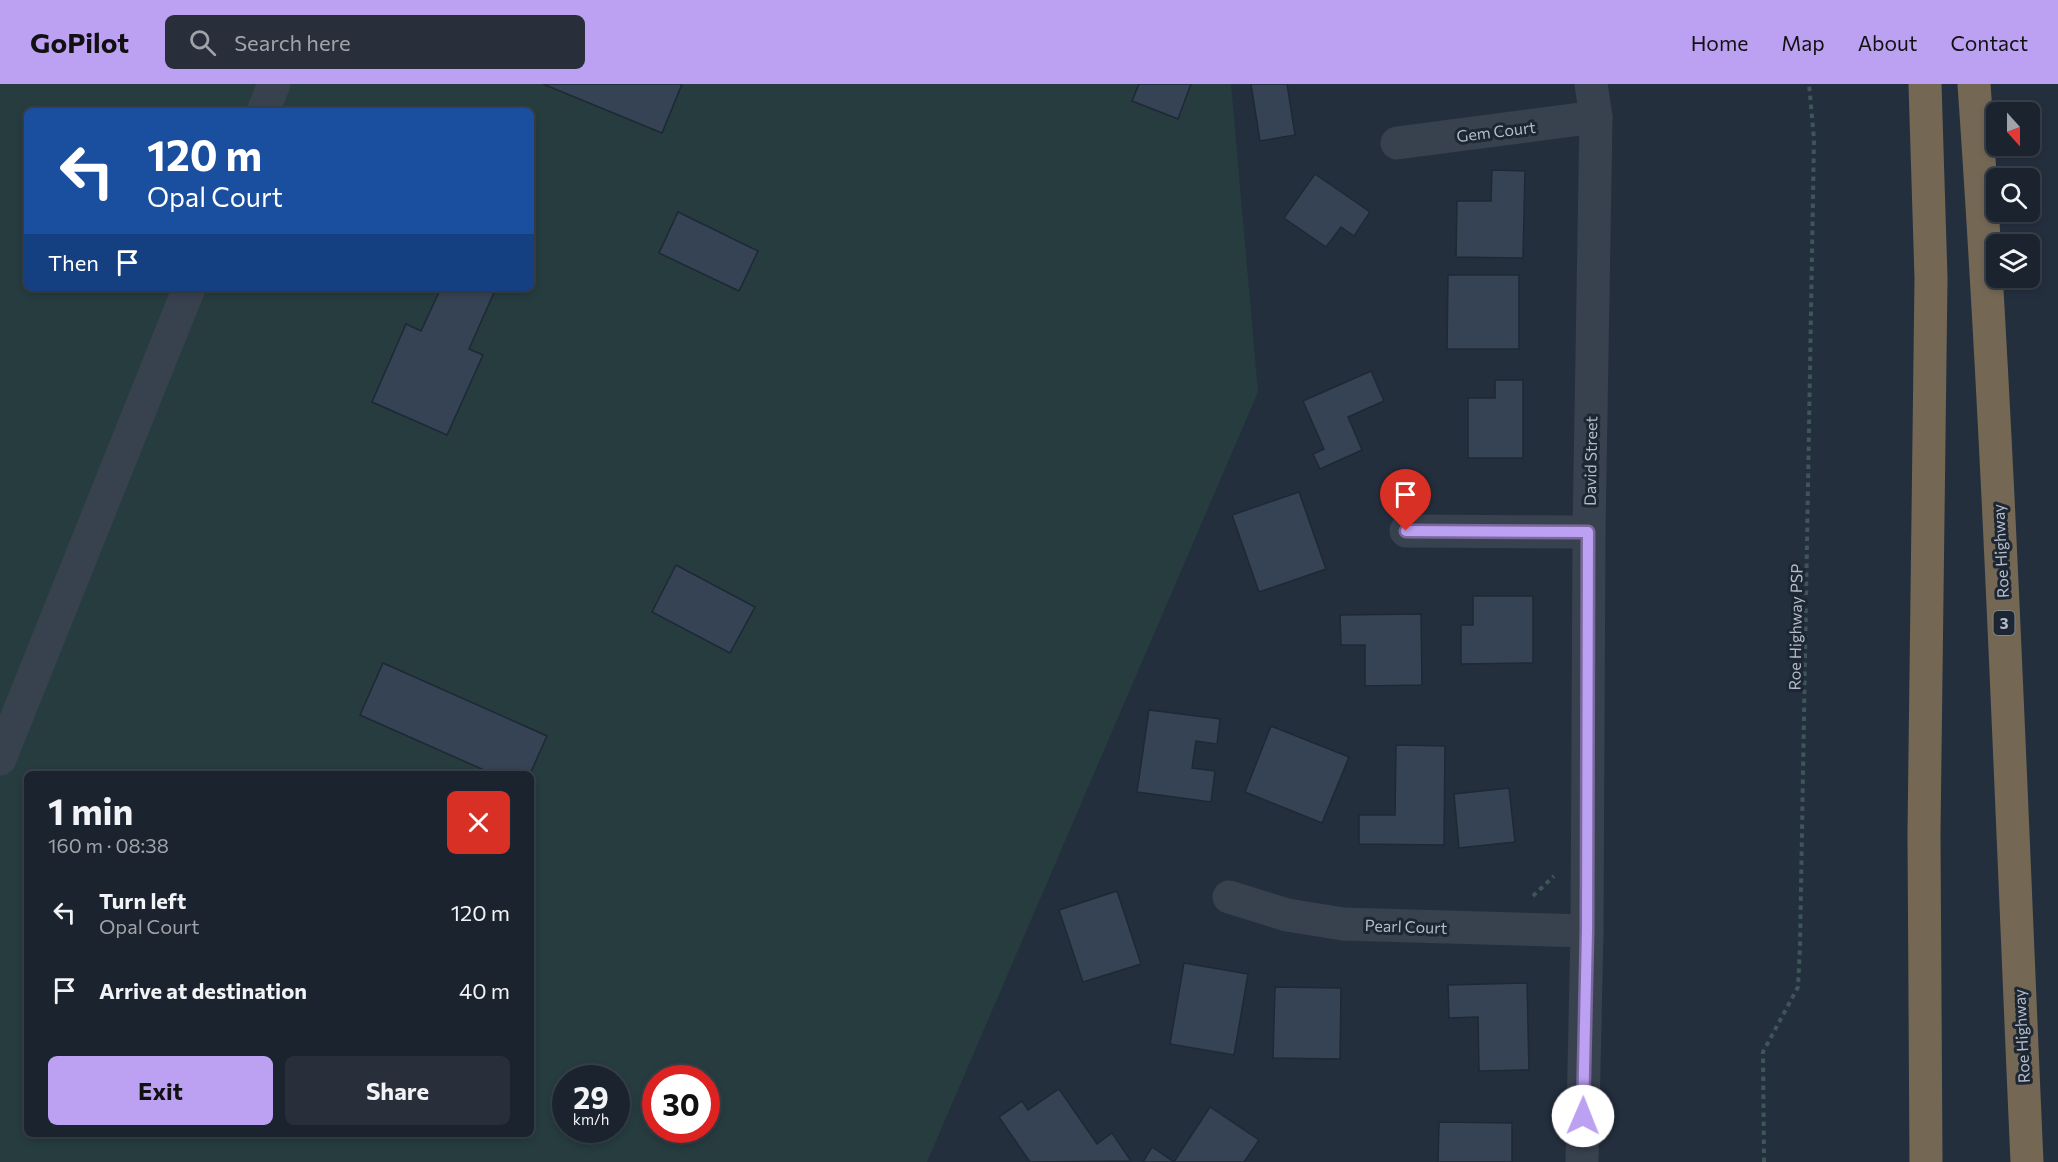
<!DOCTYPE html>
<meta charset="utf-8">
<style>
body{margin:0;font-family:Commissioner,sans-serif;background:#282f3a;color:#f1f3f6;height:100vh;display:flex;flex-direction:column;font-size:22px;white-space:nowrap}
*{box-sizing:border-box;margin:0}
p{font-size:20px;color:#a0a4aa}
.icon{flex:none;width:33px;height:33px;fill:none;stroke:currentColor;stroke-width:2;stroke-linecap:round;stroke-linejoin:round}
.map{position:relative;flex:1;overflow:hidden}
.panel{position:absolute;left:24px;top:687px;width:510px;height:366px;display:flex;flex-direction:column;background:#1b232e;border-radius:9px;box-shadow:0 3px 9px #0003,0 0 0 2px #39404a}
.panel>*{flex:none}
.guide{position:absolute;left:24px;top:24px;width:510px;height:183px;border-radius:9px;box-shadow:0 3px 9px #0003,0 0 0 2px #39404a;background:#1a4fa0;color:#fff;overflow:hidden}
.needle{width:39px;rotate:159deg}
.buttons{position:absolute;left:1986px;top:18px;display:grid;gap:12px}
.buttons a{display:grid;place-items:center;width:54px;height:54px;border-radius:9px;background:#1b232e;box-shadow:0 3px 9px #0003,0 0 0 2px #39404a;font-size:30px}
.speed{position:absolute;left:552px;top:981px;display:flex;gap:12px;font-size:30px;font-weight:700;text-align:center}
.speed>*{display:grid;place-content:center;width:78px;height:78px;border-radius:50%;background:#1b232e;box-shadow:0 3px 9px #0003,0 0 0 2px #39404a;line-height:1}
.speed small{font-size:15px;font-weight:400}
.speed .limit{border:9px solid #d22;background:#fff;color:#111}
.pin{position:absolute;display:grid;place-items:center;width:51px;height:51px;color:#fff;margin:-62px -26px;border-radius:50% 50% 50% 0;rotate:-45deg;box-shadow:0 0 6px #0007}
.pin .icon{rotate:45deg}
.me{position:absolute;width:66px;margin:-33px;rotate:1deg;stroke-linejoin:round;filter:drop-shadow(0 0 4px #0008)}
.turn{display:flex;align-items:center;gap:21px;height:126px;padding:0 24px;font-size:27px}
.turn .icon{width:78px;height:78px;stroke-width:2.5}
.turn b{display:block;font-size:42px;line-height:51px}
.then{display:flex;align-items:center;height:57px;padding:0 24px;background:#0003;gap:12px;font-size:22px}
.round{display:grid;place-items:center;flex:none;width:63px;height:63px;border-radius:9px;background:#282f3a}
.overview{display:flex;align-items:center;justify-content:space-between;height:102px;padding:0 24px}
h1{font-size:36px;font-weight:700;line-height:45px}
.cta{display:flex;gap:12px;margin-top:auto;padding:12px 24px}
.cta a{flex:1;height:69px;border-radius:9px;background:#bca0f2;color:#111;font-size:24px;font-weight:700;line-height:69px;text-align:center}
.cta a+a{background:#282f3a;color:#f1f3f6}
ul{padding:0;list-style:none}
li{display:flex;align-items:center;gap:18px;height:78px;padding:0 24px}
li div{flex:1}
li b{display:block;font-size:22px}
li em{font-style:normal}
header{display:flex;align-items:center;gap:36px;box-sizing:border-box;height:84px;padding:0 30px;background:#bca0f2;color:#111}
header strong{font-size:28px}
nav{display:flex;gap:33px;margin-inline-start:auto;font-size:21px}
.search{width:420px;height:54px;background:#282f3a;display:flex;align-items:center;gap:15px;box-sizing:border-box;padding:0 21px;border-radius:9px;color:#a0a4aa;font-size:22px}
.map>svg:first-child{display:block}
.green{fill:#263c3f;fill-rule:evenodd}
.building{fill:#364354;stroke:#1f2835;stroke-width:1.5}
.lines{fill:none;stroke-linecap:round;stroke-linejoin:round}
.path{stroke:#3f5557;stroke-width:4;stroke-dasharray:4.5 4.5;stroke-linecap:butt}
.minor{stroke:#38414e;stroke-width:33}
.motorway{stroke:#746855;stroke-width:33}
.route-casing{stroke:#7a689d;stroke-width:15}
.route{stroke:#bca0f2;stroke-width:10}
.labels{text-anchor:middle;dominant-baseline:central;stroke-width:6;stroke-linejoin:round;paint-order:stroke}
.shield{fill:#1d2633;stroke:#878f9c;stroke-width:1.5}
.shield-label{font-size:15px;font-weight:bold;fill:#b4bcc9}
.street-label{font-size:16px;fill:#b4bcc9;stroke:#1d2633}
</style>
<header>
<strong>GoPilot</strong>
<div class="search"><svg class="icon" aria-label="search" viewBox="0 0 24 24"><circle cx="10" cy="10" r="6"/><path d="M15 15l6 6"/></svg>Search here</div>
<nav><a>Home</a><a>Map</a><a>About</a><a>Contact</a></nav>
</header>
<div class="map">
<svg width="2058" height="1078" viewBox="0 0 2058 1078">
<rect width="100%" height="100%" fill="#242f3e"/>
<path class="green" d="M0,0H1231L1258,308L927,1078H0ZM27,27H531V204H27ZM27,690H531V1050H27ZM566,994H616V1046H566ZM656,994H706V1046H656Z"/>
<g class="building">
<polygon points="543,0 682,0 662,49"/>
<polygon points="1139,0 1191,0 1178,35 1132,17"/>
<polygon points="1251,0 1287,0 1295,51 1260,57"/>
<polygon points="1492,86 1525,87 1523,174 1456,173 1457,117 1491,117"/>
<polygon points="1315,90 1370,128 1354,152 1341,143 1326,163 1284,134"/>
<polygon points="678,128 758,167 739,207 659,169"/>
<polygon points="1448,191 1519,191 1519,265 1447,265"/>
<polygon points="441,204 496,204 469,265 483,271 447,351 372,318 406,240 421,247"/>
<polygon points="1371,287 1384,317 1348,333 1362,366 1320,385 1313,370 1324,365 1303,317"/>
<polygon points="1495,296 1523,296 1523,374 1468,374 1468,314 1495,314"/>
<polygon points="1299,408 1326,485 1259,508 1232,431"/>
<polygon points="676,481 755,523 730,569 652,528"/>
<polygon points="1473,512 1533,512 1533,579 1461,580 1461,541 1473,541"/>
<polygon points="1421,530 1422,601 1365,602 1365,561 1341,561 1340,531"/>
<polygon points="383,579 547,652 530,690 493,690 360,631"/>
<polygon points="1149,626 1220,635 1217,660 1196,657 1192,684 1215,687 1211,718 1137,708"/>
<polygon points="1271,642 1349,673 1322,739 1245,708"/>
<polygon points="1396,661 1445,662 1444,761 1359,760 1359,731 1395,731"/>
<polygon points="1509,704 1515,758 1459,764 1454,710"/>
<polygon points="1117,807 1141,880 1083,898 1059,826"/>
<polygon points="1184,879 1248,890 1234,971 1170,960"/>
<polygon points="1527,899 1529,986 1479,987 1478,933 1449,934 1448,901"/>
<polygon points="1275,903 1341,904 1340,975 1273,974"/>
<polygon points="1059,1005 1097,1060 1112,1049 1131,1077 1030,1078 999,1033 1022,1017 1028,1026"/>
<polygon points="1210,1023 1259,1056 1244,1078 1143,1078 1152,1063 1174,1078"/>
<polygon points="1439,1038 1512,1039 1512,1078 1438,1078"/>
</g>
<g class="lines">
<g class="path">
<polyline points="1533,812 1554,792"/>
<polyline points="1764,1078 1763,968 1798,903 1800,862 1814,55 1809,0"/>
</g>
<g class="minor">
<polyline points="263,27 274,0"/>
<polyline points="1397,59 1596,33"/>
<polyline points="1406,447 1589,448"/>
<polyline points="0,675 189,204"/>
<polyline points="1229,813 1287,831 1343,840 1587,847"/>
<polyline points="1582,1078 1587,847 1589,448 1596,33 1591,0"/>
</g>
<g class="motorway">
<polyline points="1925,0 1931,194 1924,750 1926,1078"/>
<path d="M1974,0C1999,359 2011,719 2027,1078"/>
</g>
</g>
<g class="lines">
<defs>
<polyline id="route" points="1406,447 1588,448 1587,847 1583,1032"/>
</defs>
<use href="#route" class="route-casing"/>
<use href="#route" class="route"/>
</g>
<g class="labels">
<rect class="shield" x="1993.5" y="527" width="21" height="24" rx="4.5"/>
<g class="shield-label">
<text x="2004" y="539">3</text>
</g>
<g class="street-label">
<text transform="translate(1496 47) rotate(-7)">Gem Court</text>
<text transform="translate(1590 377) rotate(-89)">David Street</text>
<text transform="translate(2000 467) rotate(-93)">Roe Highway</text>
<text transform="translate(1795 543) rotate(-89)">Roe Highway PSP</text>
<text transform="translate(1406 842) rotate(2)">Pearl Court</text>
<text transform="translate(2021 952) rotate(-93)">Roe Highway</text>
</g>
</g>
</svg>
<div class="buttons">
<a><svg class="needle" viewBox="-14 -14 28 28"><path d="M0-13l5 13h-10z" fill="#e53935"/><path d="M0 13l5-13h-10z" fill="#a0a4aa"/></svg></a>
<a><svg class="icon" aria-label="search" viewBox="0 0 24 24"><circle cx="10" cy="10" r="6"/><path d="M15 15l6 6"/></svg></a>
<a><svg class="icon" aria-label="layers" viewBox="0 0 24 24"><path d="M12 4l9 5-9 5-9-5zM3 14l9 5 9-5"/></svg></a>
</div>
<div class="speed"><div>29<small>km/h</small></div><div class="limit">30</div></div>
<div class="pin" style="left:1406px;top:447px;background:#d93025"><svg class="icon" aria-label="arrive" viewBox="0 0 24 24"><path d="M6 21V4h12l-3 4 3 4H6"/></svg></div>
<svg class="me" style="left:1583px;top:1032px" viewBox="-20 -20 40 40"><circle r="19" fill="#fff"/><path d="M0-13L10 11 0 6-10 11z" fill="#bca0f2"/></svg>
<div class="guide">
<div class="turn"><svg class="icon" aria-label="left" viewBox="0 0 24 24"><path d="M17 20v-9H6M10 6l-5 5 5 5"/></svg><div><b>120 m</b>Opal Court</div></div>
<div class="then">Then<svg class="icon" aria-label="arrive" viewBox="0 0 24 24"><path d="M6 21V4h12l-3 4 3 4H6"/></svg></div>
</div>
<section class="panel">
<div class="overview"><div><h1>1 min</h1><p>160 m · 08:38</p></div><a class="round" style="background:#d93025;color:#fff"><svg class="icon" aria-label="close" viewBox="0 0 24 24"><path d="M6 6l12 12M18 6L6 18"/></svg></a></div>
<ul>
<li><svg class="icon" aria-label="left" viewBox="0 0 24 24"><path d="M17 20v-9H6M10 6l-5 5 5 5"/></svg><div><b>Turn left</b><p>Opal Court</p></div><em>120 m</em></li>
<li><svg class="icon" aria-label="arrive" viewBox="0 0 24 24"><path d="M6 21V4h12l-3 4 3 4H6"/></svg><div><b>Arrive at destination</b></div><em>40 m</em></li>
</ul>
<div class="cta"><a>Exit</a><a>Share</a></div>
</section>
</div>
